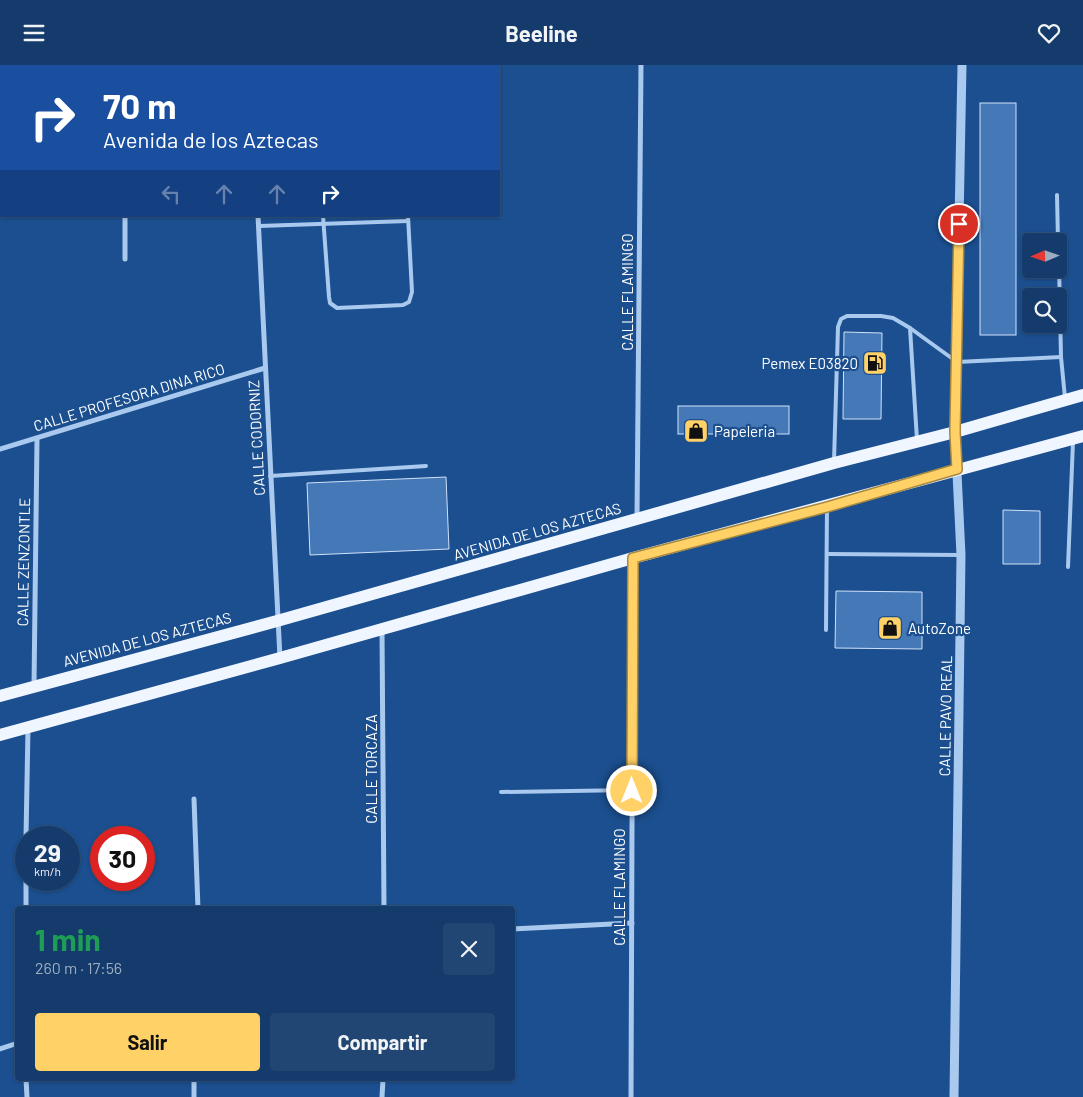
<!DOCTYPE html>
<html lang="es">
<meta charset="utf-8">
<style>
body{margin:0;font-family:Barlow,sans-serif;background:#214673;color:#f1f3f6;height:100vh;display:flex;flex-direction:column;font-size:19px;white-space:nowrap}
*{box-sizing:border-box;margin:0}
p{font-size:16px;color:#9dadc1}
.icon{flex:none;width:28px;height:28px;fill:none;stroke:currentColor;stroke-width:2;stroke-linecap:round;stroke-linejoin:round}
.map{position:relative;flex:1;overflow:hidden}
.drawer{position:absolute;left:15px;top:841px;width:500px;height:175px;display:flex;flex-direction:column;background:#143b6b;border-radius:5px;box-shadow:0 1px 4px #0004,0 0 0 1px #33557e}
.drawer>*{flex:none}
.guide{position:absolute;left:0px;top:0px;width:500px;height:152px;box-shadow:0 1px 4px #0004,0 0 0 1px #33557e;background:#1a4fa0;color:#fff;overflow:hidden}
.needle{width:32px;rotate:268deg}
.controls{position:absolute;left:1022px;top:168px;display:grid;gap:10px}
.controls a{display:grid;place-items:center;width:45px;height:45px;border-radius:5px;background:#143b6b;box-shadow:0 1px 4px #0004,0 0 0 1px #33557e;font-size:25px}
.speed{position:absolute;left:15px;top:761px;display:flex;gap:10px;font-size:25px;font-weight:700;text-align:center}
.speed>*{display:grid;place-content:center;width:65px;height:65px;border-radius:50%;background:#143b6b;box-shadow:0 1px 4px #0004,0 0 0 1px #33557e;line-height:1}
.speed small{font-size:12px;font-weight:400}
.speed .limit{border:8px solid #d22;background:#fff;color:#111}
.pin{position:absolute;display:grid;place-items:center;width:42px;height:42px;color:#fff;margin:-21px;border:2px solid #fff;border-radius:50%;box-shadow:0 1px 5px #0007}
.me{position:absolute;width:55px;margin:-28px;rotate:0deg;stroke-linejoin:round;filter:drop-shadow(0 0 4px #0008)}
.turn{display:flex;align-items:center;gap:18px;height:105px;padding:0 20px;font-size:22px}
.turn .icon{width:65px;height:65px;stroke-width:2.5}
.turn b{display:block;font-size:35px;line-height:42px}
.lanes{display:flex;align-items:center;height:48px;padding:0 20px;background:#0003;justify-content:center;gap:25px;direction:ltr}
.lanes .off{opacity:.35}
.round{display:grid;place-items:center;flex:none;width:52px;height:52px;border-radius:5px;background:#214673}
.summary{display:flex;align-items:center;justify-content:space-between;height:85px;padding:0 20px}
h1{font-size:30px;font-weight:700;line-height:38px;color:#1e9e55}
.button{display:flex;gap:10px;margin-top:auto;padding:10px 20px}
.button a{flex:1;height:58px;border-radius:5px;background:#ffd166;color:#111;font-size:20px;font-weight:700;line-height:58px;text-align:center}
.button a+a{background:#214673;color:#f1f3f6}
header{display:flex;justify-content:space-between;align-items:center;height:65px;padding:0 20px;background:#143b6b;font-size:22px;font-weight:700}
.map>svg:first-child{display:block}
.building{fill:#4478b7;stroke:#cfe3fa}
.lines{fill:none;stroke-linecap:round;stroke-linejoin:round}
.service{stroke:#a9c9ee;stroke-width:4}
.minor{stroke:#a9c9ee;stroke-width:5}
.tertiary{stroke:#a9c9ee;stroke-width:9}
.primary{stroke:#f0f6ff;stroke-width:12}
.route-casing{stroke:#a68842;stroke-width:12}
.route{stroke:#ffd166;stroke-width:9}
.labels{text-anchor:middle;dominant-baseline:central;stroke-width:4.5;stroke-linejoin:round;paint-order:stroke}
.street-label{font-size:15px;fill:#fff;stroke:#1b4f8f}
.poi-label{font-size:15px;fill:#fff;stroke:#1b4f8f;text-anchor:start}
</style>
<header><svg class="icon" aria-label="menu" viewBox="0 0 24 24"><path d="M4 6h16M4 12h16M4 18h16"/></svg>Beeline<svg class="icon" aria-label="heart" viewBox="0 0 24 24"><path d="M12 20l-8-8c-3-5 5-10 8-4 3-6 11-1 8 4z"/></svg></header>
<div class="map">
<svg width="1083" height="1032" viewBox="0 0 1083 1032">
<rect width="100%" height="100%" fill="#1b4f8f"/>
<g class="building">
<rect x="980" y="38" width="36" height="232"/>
<polygon points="844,267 882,268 881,354 843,354"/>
<rect x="678" y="341" width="111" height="28"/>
<polygon points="446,412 449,484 310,490 307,418"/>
<polygon points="1003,445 1040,446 1040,499 1003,499"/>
<polygon points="836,526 922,527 922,584 835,583"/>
</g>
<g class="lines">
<g class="service">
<polyline points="305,0 306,1"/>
<polyline points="1057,130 1058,176"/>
<polyline points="323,151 329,232 330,238 337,243 403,240 409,237 412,227 408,151"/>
<polyline points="259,161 408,156"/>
<polyline points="1059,199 1061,292 1065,333"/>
<polyline points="910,263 917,375"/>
<polyline points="834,396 838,262 841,254 847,251 881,251 893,253 910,263 957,297 1061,292"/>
<polyline points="270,411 426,401"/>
<polyline points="828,489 960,490"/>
<polyline points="1068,502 1073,376"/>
<polyline points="826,565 827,442"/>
<polyline points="501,727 632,725"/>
</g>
<g class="minor">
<polyline points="252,0 252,1"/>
<polyline points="126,1 126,0"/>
<polyline points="258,151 280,593"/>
<polyline points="125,194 125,151"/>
<polyline points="0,384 265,303"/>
<polyline points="637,452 641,0"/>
<polyline points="382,564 384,844"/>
<polyline points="34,621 37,374"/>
<polyline points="194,734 198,844"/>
<polyline points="26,772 28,663"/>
<polyline points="26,844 26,791"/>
<polyline points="512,864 632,858"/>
<polyline points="0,984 18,978"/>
<polyline points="26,1014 27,1032"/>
<polyline points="194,1032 194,1014"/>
<polyline points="382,1032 383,1014"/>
<polyline points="631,1032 633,493"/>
</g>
<polyline class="tertiary" points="954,1032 961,490 955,367 962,0"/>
<g class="primary">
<polyline points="0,631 277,556 834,398 955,367 1083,330"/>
<polyline points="0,670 280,593 633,493 1083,371"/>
</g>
</g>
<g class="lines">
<defs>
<polyline id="route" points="632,726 633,493 827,442 957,404 955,367 959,159"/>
</defs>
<use href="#route" class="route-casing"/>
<use href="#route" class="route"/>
</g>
<defs>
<symbol id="fuel-square" viewBox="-11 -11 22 22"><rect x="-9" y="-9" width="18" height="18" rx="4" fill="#ffd166" stroke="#1b4f8f"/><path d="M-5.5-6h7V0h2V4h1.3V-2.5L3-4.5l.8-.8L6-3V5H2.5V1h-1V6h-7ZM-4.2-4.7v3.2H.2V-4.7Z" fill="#111"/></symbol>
<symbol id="shop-square" viewBox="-11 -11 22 22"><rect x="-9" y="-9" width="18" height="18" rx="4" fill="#ffd166" stroke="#1b4f8f"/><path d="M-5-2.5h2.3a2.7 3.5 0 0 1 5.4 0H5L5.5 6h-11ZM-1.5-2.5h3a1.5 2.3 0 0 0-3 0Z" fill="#111"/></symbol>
</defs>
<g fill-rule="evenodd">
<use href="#fuel-square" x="861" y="284" width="28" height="28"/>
<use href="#shop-square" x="682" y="352" width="28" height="28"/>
<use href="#shop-square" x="876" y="549" width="28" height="28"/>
</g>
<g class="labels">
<g class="street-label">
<text transform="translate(627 227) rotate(-90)">CALLE FLAMINGO</text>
<text transform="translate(129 332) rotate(-17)">CALLE PROFESORA DINA RICO</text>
<text transform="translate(256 373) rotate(-93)">CALLE CODORNIZ</text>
<text transform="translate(537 466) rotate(-16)">AVENIDA DE LOS AZTECAS</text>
<text transform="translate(23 497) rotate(-89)">CALLE ZENZONTLE</text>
<text transform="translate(147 574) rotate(-15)">AVENIDA DE LOS AZTECAS</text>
<text transform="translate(945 651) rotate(-89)">CALLE PAVO REAL</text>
<text transform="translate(371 704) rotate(-90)">CALLE TORCAZA</text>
<text transform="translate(619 822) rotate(-90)">CALLE FLAMINGO</text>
</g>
<g class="poi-label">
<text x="858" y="298" text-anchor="end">Pemex E03820</text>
<text x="714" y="366">Papeleria</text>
<text x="908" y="563">AutoZone</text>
</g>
</g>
</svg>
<div class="controls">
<a><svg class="needle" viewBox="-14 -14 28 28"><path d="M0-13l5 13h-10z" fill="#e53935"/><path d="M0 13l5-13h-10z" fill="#9dadc1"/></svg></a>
<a><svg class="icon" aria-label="search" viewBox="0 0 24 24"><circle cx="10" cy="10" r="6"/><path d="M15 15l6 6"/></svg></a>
</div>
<div class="speed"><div>29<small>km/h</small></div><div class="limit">30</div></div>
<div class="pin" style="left:959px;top:159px;background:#d93025"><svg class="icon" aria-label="arrive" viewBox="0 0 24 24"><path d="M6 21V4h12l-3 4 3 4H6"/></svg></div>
<svg class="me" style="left:632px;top:726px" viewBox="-20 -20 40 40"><circle r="17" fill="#ffd166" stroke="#fff" stroke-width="3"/><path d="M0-11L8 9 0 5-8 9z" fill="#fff"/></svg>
<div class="guide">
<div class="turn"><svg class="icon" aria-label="right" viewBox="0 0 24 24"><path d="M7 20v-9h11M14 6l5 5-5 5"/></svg><div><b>70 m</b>Avenida de los Aztecas</div></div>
<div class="lanes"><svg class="icon off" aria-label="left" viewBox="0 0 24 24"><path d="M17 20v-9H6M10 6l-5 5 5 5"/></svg><svg class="icon off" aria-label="ahead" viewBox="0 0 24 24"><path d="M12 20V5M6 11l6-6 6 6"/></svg><svg class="icon off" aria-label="ahead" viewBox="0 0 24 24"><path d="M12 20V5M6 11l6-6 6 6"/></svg><svg class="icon" aria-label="right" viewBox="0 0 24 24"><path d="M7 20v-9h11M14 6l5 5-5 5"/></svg></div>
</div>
<section class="drawer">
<div class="summary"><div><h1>1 min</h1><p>260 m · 17:56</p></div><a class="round"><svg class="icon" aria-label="close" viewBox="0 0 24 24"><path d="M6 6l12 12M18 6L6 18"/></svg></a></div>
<div class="button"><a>Salir</a><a>Compartir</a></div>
</section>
</div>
